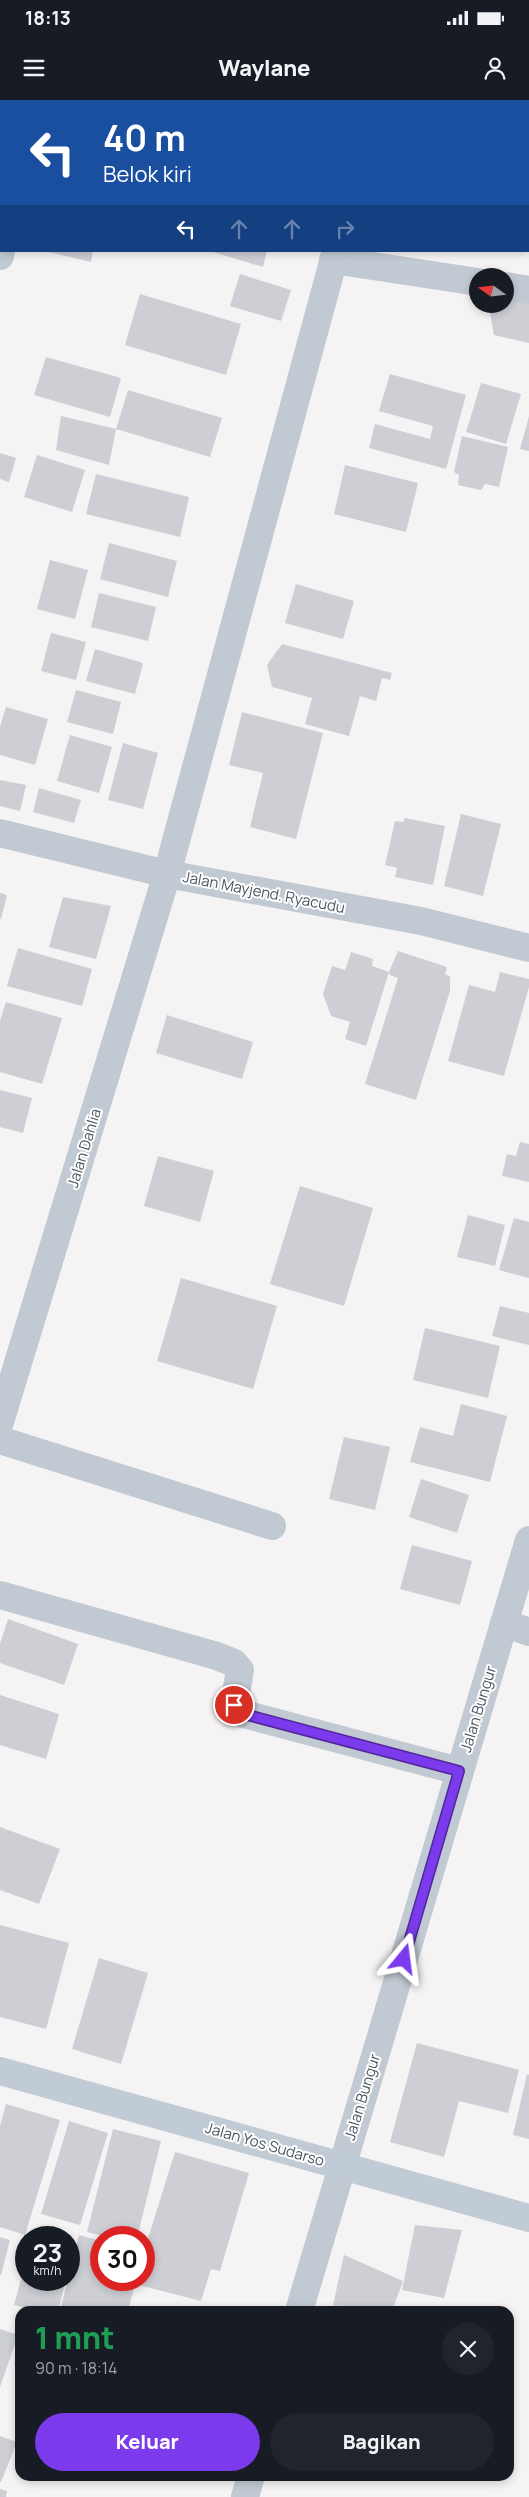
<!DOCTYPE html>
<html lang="id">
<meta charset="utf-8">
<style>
body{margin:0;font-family:Manrope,sans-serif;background:#20242c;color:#f1f3f6;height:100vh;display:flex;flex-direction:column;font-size:19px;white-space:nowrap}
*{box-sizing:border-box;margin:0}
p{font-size:16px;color:#9ea1a6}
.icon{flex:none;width:28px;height:28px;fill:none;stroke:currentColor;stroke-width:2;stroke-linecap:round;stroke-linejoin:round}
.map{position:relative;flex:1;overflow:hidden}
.drawer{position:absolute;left:15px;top:2206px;width:499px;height:175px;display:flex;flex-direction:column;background:#171b24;border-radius:15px;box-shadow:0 2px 8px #0003}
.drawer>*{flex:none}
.top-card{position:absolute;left:0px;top:0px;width:530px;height:152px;box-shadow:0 2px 8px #0003;background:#1a4fa0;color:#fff;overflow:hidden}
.needle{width:32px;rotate:285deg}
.buttons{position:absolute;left:469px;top:168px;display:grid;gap:10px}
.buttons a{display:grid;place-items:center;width:45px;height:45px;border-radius:50%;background:#171b24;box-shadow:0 2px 8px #0003;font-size:25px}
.speed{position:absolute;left:15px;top:2126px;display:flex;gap:10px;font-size:25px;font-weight:700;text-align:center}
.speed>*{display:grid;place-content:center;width:65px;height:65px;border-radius:50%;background:#171b24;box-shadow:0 2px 8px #0003;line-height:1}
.speed small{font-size:12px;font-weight:400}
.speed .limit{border:8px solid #d22;background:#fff;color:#111}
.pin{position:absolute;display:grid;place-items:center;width:42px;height:42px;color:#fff;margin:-21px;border:2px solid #fff;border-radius:50%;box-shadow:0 1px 5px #0007}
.me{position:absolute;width:55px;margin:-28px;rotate:16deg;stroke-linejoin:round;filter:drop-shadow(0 0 4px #0008)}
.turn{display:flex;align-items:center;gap:18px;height:105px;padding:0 20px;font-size:22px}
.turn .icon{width:65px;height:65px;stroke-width:2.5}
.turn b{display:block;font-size:35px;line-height:42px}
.lanes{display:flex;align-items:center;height:48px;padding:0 20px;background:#0003;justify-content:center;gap:25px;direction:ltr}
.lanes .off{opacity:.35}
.round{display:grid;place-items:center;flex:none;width:52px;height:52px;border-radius:26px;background:#20242c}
.headline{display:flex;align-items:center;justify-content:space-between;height:85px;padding:0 20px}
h1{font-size:30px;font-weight:800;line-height:38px;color:#1e9e55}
.action{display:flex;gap:10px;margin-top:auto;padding:10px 20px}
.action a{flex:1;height:58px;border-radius:30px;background:#7c3aed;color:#fff;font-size:20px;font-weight:800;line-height:58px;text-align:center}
.action a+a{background:#20242c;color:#f1f3f6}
.status{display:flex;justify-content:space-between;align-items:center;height:35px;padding:0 25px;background:#171b24;direction:ltr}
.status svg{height:14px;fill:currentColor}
header{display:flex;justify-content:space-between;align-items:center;height:65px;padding:0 20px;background:#171b24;font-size:22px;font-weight:800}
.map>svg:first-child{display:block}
.building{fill:#cdcfd5}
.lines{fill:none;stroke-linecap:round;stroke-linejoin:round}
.street{stroke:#c1cad2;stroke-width:28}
.secondary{stroke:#c1cbd6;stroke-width:28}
.route-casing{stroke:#51269a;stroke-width:12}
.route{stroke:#7c3aed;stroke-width:9}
.labels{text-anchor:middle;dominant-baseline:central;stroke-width:4;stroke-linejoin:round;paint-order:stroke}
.street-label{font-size:15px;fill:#4a5661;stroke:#fff}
</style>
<div class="status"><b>18:13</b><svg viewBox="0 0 49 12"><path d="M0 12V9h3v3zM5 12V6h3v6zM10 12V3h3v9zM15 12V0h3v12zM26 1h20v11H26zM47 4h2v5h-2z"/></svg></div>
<header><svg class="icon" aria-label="menu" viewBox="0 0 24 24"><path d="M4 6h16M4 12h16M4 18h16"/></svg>Waylane<svg class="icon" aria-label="person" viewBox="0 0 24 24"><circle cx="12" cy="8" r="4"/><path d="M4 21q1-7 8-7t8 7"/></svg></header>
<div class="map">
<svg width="529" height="2397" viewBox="0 0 529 2397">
<rect width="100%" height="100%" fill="#f5f3f3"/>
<g class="building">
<polygon points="45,151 93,151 91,162"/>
<polygon points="210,151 267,151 263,167"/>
<polygon points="240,174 291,190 281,221 230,206"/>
<polygon points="505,190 529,195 529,243 494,235 489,208 492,204 505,204"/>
<polygon points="140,194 241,224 226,275 125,245"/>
<polygon points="46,257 121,278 110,317 34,295"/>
<polygon points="390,274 466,295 446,369 369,348 375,324 430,339 433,326 379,311"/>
<polygon points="481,283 521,294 506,344 466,332"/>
<polygon points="128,290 222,318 210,357 116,329 109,365 56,350 61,316 116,329"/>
<polygon points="529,316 529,351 520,349"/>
<polygon points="462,336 508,347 499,387 485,384 481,390 458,385 459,375 454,372"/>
<polygon points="0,353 16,358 9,382 0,379"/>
<polygon points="37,355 85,370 72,412 24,397"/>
<polygon points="345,365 418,383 406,432 334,414"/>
<polygon points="96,374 189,397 180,437 86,414"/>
<polygon points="109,443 177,461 168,497 100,479"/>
<polygon points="50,460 88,470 75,519 37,509"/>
<polygon points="296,484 354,501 343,539 285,523"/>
<polygon points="99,493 156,507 148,541 91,527"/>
<polygon points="51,533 86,542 76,580 41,571"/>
<polygon points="282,544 392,573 390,580 382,578 376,601 360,596 349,636 305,624 312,598 272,587 267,565"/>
<polygon points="95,549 143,563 135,594 86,581"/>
<polygon points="76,590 121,602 113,634 67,622"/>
<polygon points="6,607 48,619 35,665 0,655 0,627"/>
<polygon points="242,612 323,633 296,739 250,727 263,673 229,665"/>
<polygon points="70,635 112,647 99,693 57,681"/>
<polygon points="123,643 158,653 143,709 108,700"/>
<polygon points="0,680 26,685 20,711 0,706"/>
<polygon points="39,688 81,700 74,723 33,712"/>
<polygon points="461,714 501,724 483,796 444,786"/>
<polygon points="405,718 445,726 433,785 395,777 397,768 385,765 395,721 403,722"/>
<polygon points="0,793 7,795 1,819 0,819"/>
<polygon points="63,797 111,806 96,859 49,847"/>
<polygon points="18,848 92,869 82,906 7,886"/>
<polygon points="398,851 447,867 445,874 450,877 450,891 416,1000 365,984 398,878 390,875 389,872"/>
<polygon points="351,852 373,859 372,866 389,872 366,946 345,939 350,922 331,916 323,894 332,866 345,870"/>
<polygon points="500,872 529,879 529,887 504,976 448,961 469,885 495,892"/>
<polygon points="6,902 62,918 42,984 0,972 0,921"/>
<polygon points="167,915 253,942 242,979 156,953"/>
<polygon points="0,990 32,998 23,1033 0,1027"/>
<polygon points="520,1042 529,1044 529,1082 502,1076 507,1054 516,1056"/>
<polygon points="158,1056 214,1071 200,1122 144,1106"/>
<polygon points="300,1086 373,1108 344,1206 270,1184"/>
<polygon points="468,1115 505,1125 495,1166 457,1157"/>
<polygon points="514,1118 529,1122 529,1178 499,1170"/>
<polygon points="181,1178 277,1206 253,1289 157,1261"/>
<polygon points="500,1206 529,1213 529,1245 492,1236"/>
<polygon points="425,1228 500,1246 488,1298 413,1280"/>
<polygon points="461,1304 507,1316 490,1382 410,1362 420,1327 453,1336"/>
<polygon points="344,1337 390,1347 375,1410 329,1399"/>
<polygon points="421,1379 469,1395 457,1433 409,1417"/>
<polygon points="412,1445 472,1461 460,1505 400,1489"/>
<polygon points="8,1519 78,1544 64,1585 0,1563 0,1544"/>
<polygon points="0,1595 59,1614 46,1659 0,1645"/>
<polygon points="0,1727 60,1749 39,1804 0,1790"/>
<polygon points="0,1825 69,1843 46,1929 0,1917"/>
<polygon points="99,1858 148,1873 121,1964 72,1949"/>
<polygon points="417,1943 519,1970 508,2013 459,2001 444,2057 390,2042"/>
<polygon points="527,1974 529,1975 529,2039 513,2035"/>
<polygon points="6,2004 60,2020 25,2135 0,2127 0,2026"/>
<polygon points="69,2021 108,2033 80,2125 41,2114"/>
<polygon points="113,2029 161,2041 137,2138 111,2138 87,2132"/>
<polygon points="175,2052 249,2073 220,2171 211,2169 201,2201 135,2184 128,2211 60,2211 79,2135 101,2141 101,2180 144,2180 144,2151"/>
<polygon points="415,2125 462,2130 444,2198 402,2190"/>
<polygon points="0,2137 10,2140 1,2175 0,2175"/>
<polygon points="344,2155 403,2181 392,2211 366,2211 333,2205"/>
<polygon points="26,2162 26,2180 66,2180 58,2211 38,2211 14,2205"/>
<polygon points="333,2205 350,2211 332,2211"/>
<polygon points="0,2229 18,2235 0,2287"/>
<polygon points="0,2336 17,2342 1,2382 0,2382"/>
<polygon points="0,2389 7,2391 6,2397 0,2397"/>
</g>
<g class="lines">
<g class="street">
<polyline points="48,1 48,0"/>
<polyline points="380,1 380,0"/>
<polyline points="0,156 1,151"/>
<polyline points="333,160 478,182"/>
<polyline points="505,186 529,190"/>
<polyline points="0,733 167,774 421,821 529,848"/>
<polyline points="0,1322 167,774 336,151"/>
<polyline points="0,1340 272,1426"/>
<polyline points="0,1495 217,1556 234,1563 240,1570 234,1605 240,1613 459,1671"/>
<polyline points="504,1523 529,1532"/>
<polyline points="299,2211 529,1440"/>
<polyline points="245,2397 251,2376"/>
</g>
<polyline class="secondary" points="0,1971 529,2118"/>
</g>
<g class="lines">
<defs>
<polyline id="route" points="234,1605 240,1613 459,1671 404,1859"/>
</defs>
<use href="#route" class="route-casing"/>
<use href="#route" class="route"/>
</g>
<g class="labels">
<g class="street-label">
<text transform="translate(264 792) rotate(11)">Jalan Mayjend. Ryacudu</text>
<text transform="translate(84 1048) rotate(-73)">Jalan Dahlia</text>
<text transform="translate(478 1609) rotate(-73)">Jalan Bungur</text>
<text transform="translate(362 1997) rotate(-73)">Jalan Bungur</text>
<text transform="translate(265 2044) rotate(16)">Jalan Yos Sudarso</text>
</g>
</g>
</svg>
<div class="buttons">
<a><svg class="needle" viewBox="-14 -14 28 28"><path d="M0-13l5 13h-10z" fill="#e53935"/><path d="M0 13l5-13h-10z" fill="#9ea1a6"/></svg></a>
</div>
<div class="speed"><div>23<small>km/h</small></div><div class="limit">30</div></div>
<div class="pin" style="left:234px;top:1605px;background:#d93025"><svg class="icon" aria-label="arrive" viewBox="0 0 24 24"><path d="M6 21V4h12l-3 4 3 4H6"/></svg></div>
<svg class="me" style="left:404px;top:1859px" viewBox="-20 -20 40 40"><path d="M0-17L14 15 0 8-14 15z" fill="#7c3aed" stroke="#fff" stroke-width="4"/></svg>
<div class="top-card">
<div class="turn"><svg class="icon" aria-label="left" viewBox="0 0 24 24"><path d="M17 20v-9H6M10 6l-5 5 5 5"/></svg><div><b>40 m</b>Belok kiri</div></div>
<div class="lanes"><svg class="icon" aria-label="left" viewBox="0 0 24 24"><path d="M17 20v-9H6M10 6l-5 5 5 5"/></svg><svg class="icon off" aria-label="ahead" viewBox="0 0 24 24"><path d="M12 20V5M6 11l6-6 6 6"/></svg><svg class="icon off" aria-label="ahead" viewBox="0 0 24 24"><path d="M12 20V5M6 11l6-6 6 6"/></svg><svg class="icon off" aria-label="right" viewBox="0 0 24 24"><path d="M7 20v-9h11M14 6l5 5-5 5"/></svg></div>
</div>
<section class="drawer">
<div class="headline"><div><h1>1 mnt</h1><p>90 m · 18:14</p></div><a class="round"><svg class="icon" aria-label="close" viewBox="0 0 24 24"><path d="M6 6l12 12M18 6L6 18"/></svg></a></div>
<div class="action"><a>Keluar</a><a>Bagikan</a></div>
</section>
</div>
